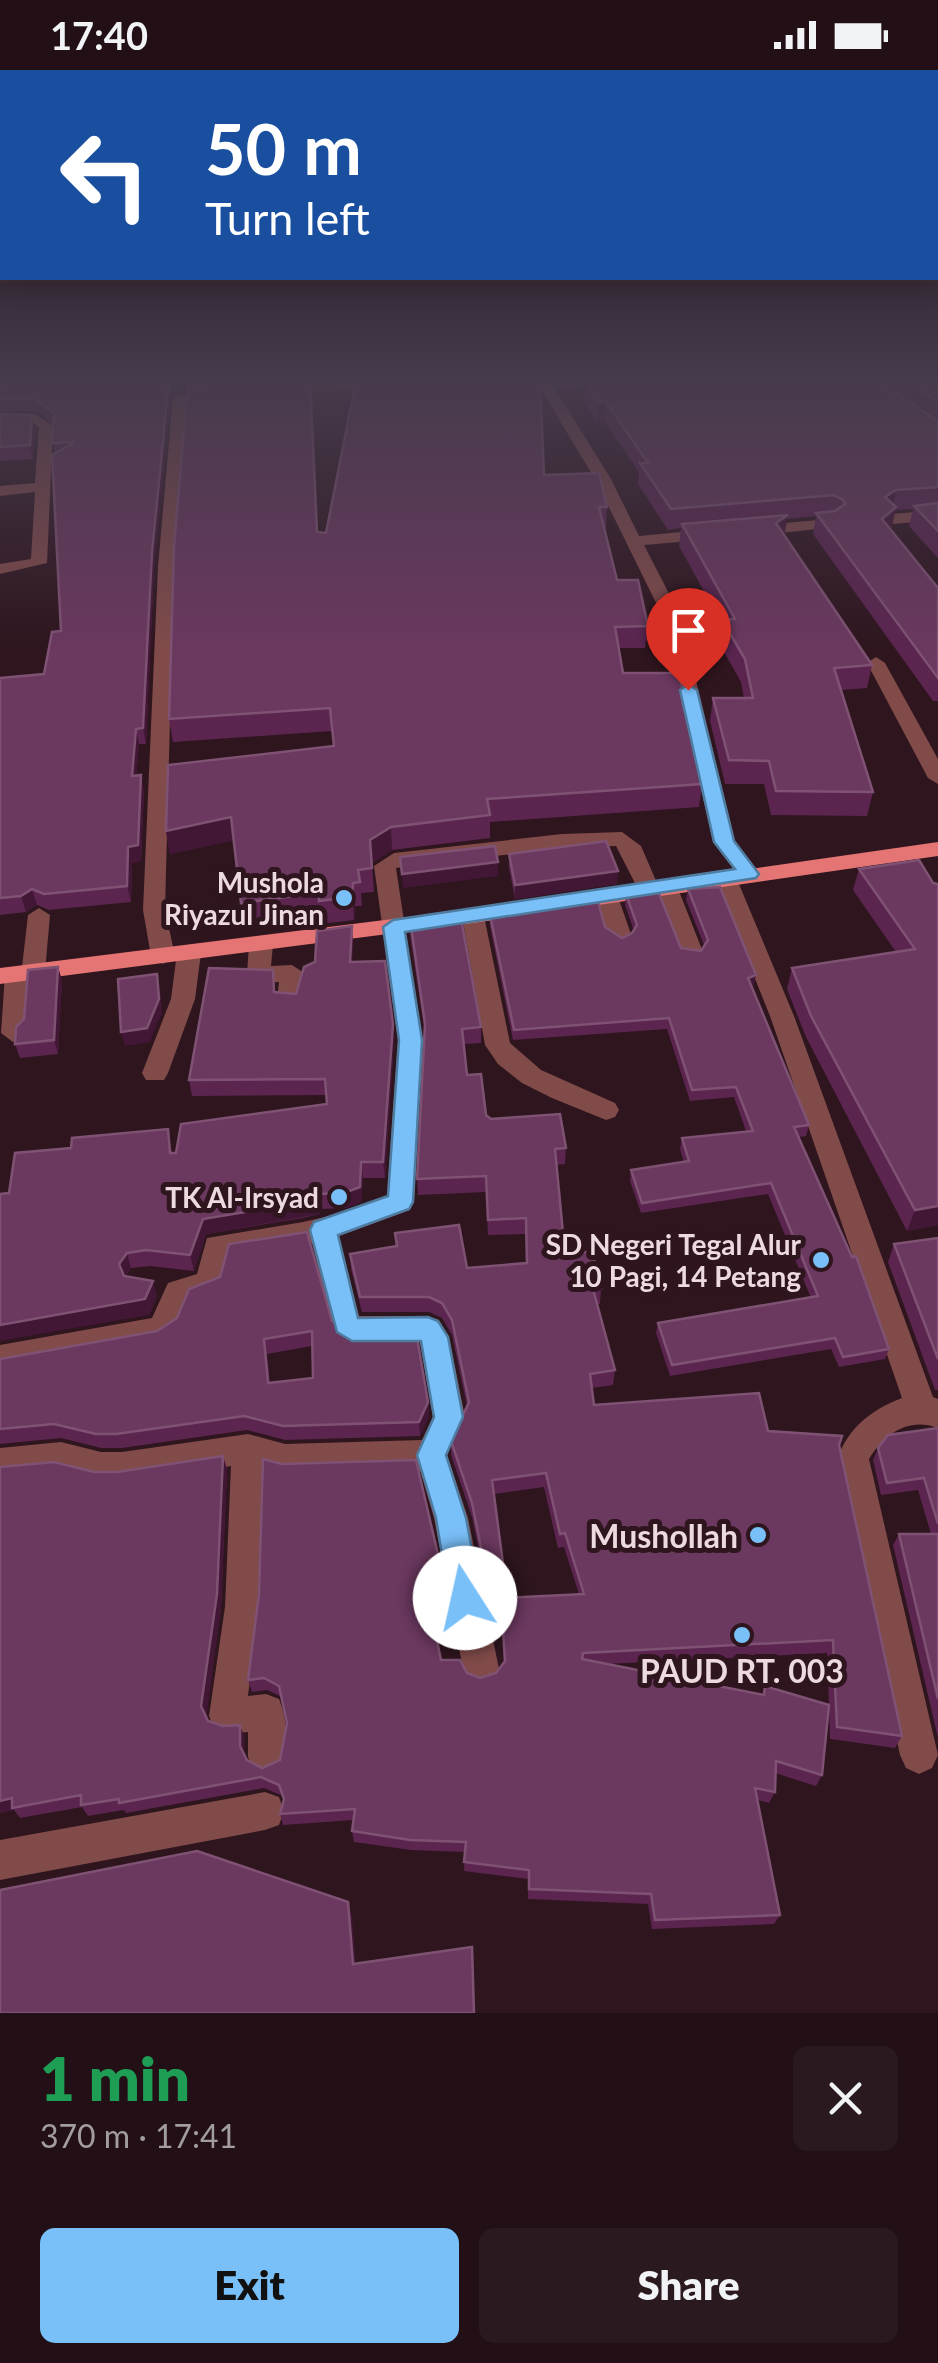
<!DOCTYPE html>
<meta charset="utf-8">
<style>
body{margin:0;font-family:Lato,sans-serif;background:#2a191f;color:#f1f3f6;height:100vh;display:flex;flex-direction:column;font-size:38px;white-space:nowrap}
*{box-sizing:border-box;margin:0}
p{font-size:32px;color:#a29da1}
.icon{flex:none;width:55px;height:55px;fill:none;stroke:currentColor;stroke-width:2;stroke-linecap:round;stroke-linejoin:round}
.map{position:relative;height:1943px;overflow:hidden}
.details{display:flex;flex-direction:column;background:#221016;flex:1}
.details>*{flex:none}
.hud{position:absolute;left:0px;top:0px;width:940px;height:210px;box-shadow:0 5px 25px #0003,0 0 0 2px #3f3035;background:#1a4fa0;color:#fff;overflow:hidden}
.pin{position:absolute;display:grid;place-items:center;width:85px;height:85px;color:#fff;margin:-102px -42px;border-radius:50% 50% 50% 0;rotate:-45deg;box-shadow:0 0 10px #0007}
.pin .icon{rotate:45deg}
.me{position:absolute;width:110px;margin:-55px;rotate:350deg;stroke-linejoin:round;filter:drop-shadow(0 0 8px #0008)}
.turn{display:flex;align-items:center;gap:35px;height:210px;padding:0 40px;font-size:45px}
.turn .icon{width:130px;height:130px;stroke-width:2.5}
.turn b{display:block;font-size:70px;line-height:85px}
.round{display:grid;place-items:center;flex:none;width:105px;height:105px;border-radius:15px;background:#2a191f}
.overview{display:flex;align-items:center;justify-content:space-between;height:170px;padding:0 40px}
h1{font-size:60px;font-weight:800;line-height:75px;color:#1e9e55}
.primary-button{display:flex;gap:20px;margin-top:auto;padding:20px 40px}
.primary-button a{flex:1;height:115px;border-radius:15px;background:#79bff8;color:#111;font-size:40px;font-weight:800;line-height:115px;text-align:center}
.primary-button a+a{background:#2a191f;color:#f1f3f6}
.status{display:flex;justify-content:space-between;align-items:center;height:70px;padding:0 50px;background:#221016;direction:ltr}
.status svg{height:28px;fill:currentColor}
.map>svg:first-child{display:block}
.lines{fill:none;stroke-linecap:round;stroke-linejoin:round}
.minor{fill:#814b4a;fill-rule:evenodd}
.major{fill:#e47574;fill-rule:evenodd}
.wall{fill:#5b2550;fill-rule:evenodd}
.shaded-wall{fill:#421635}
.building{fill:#6b385f;stroke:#7f5273;stroke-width:2.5;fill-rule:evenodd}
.route{fill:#79bff8;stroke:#4f7ca1;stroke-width:2.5}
.poi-dot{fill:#79bff8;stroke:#2e151e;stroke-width:4}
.labels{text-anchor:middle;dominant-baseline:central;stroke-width:10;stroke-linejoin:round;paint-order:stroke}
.poi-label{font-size:28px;font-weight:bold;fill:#ecdadf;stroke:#2e151e;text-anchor:end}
.near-poi-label{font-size:32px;font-weight:bold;fill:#ecdadf;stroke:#2e151e;text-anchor:end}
</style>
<div class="status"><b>17:40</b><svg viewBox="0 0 49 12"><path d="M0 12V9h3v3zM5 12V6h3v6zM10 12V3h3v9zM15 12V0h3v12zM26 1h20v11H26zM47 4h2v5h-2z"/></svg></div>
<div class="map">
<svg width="938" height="1943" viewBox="0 0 938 1943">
<rect width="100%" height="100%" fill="#2e151e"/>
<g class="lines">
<g class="minor">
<polygon points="536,311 550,311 611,409 639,466 713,459 721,464 713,469 644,475 680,545 735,771 760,804 757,809 741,809 713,772 662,545 595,409"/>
<polygon points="350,313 355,314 355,320 280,323 273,319 280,315"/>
<polygon points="220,318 227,322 225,325 187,330 174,497 165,840 175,886 163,894 151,886 143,840 158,497 173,327"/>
<polygon points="35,344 53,356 47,493 0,504 0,494 31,489 35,422 0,426 0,416 35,413 39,357 32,352 0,354 0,346"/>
<polygon points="938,440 938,450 892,454 884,449 892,444"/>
<polygon points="829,449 835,451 835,457 753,466 745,461 753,456"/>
<polygon points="876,587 885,593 938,689 938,714 928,708 867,593"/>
<path d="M622,762L641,776L657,813L666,809L677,816L703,882L699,888H683L657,822L640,823L616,776L562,778L396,798L422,970L414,1132L410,1140L339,1166L359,1246H428L439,1250L449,1267L465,1347L447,1385L468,1448L499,1599L494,1612L481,1617L468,1612L463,1599L434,1448L420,1400L285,1404L263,1398L259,1537L248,1626L266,1624L279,1629C288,1650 289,1679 280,1700L267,1706L254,1700L248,1687V1662L227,1664L214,1659L209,1646L225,1537L231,1396L122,1412H101L61,1402L0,1408V1378L61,1372L101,1382H122L248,1364L285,1374L422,1370L433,1347L420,1272L363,1274L335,1263L312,1173L229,1186L220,1221L190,1231L178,1262L160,1273L0,1301V1275L152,1248L168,1213L197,1204L207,1168L303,1152L347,1142L387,1126L398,970L374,796L394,783L562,764Z"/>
<path d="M725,800L736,807L794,946L933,1327L938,1329V1358C909,1347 885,1363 869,1389L938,1685L932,1698L919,1704L906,1698L900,1685L837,1389C849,1357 871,1340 902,1328L770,946L714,807Z"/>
<polygon points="606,817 617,824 632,867 628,872 620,875 608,867 595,824"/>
<polygon points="39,838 50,845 45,902 41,908 29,909 25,963 13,972 1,963 5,904 9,898 22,897 28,845"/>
<polygon points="473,839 484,846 510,973 541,1000 615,1033 619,1040 615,1047 606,1050 552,1028 522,1013 498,994 485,975 462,846"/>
<polygon points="261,866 273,874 271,896 292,895 304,903 298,936 280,936 277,930 279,912 259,913 247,905 249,874"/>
<polygon points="189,875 201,883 195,929 168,1003 164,1010 146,1010 142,1003 171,929 177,883"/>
<polygon points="265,1722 279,1727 284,1741 279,1755 265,1760 0,1810 0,1770"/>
</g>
<polygon class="major" points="938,772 938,786 473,853 0,914 0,898 473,839"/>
</g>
<g class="wall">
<polygon points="0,311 169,311 171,324 154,497 146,674 139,674 136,706 144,721 141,791 132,793 131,832 49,840 37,835 26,842 0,845 0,608 44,604 61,561 55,383 52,373 53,354 37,341 0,342"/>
<polygon points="556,311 877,311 891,320 879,311 938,311 938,488 909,456 913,439 896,440 890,459 938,518 938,631 933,631 813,464 816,446 787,449 784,466 872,595 867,618 841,620 873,722 867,746 771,745 764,714 725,714 710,651 713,628 744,628 741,612 719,573 722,554 679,476 681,458 668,460 638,414 639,402 604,351 597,352 584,333 585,317 560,318"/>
<polygon points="312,327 318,462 326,463 544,405 607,437 606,457 604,458 617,510 648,556 645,578 619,578 623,603 702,714 699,737 490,752 490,768 392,780 372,793 374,822 361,823 362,836 355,836 354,850 321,854 320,847 245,857 234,770 170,784 166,761 334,676 332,661 173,672 169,649"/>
<polygon points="0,344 32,345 35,359 33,389 0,391"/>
<polygon points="509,784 617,814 515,829 509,798"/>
<polygon points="919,790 938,1155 907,1161 806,967 787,919 792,898 896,882 853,820 859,799"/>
<polygon points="688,819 756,905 753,916 751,917 809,1055 806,1066 798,1067 889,1279 885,1289 839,1297 831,1279 670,1306 656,1263 658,1253 811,1228 768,1124 641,1143 630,1111 631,1100 684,1092 680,1079 682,1068 746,1061 734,1027 690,1031 667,959 513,970 490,856 490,845 605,857 622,868 632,863 634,861 625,835 626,824 681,878 701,881 704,875 686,830"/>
<path d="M410,849L481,957V973L464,974L467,1005L486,1045L491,1049L566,1078L565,1094L556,1095L565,1184L601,1218L600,1234H597L615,1300L613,1315L592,1318L594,1335L768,1361L839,1375L902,1666L895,1678L830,1669L829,1637L822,1705L816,1716L775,1703V1722L769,1733L758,1730L780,1845L774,1854L652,1859L648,1834L528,1829V1809L464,1801L465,1782L411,1780L354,1772L352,1761L354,1750L283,1755L280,1744L284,1730L283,1726L264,1718L126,1743L124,1740L88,1746L82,1737L20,1748L14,1740L0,1743L94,1402H117L223,1386L227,1400L221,1537L206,1646L208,1651L244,1666V1685L247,1690L262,1698L280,1690L287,1653L282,1627L267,1620L252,1622L248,1610L259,1524L446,1519V1532L429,1535L441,1590L480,1608L496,1603L504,1592L501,1528L579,1524L564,1477L558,1478L544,1417L494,1424L505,1509V1523L488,1525L472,1447L451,1385V1371L467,1336L452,1265L442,1248L429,1242H362L351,1199L350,1184L396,1176L395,1163L467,1198L526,1194L525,1164L488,1165L486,1122L418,1125L417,1109L425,963L410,865ZM827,1583L829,1635L765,1616L762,1625L606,1594Z"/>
<polygon points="353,872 352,892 394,970 385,1108 363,1108 361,1132 346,1138 320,1139 320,1144 302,1148 206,1164 194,1201 150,1196 131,1198 125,1207 157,1226 149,1245 9,1123 71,1078 168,1059 172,1083 176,1083 327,1034 327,1025 192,1026 189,1010 275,922 296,924"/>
<polygon points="58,897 62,911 58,984 20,988 15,974 24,949"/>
<polygon points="938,1168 938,1320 935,1320 888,1192 894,1174"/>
<path d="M332,1251L428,1332L429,1346L420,1366L285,1370L247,1360L122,1378H101L61,1368L0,1374V1289ZM312,1276L313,1308L270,1313L267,1284Z"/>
<polygon points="938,1358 938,1668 893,1475 899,1464 931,1464 918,1420 881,1425 873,1390 878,1378"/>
</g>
<g class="shaded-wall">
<polygon points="169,311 171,324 154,497 146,674 143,658 152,482"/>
<polygon points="598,332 606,332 604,351 597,352"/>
<polygon points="32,345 35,359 33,389 30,375"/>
<polygon points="896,420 892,440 885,427"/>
<polygon points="896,437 892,458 878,469 882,449"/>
<polygon points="788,445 784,467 776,453"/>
<polygon points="136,659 139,674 135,722 132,706"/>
<polygon points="141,705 144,721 141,791 132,793 131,832 127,816 128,777"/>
<polygon points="231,747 234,770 170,784 166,761"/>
<polygon points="391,757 392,780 372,793 370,770"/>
<polygon points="498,792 498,806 403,818 402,804"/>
<polygon points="618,801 617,814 515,829 515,815"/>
<polygon points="353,813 355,836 354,850 352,827"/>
<polygon points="32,819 37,835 26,842 21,826"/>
<polygon points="352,856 353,872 351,908 350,892"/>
<polygon points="58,897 62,911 58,984 54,970"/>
<polygon points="157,904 160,918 162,943 150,972 125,976 121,962"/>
<polygon points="756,905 753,916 746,919 748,908"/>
<polygon points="393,954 394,970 385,1108 383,1092"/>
<polygon points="361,1092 363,1108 361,1132 346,1138 344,1123"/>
<polygon points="318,1124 320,1144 206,1164 194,1201 190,1185 203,1149"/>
<polygon points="938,1136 938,1155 907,1161 915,1140"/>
<polygon points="127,1183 131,1198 124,1209 119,1194"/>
<polygon points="153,1211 157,1226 149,1245 0,1271 0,1255"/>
<polygon points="428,1332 429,1346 420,1366 419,1352"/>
<polygon points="223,1386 227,1400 221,1537 206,1647 201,1636"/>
<polygon points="240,1655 244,1666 244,1687 240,1676"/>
<polygon points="12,1728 12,1738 14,1740 0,1743 0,1731"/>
<polygon points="348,1832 352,1847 357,1908 353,1894"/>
</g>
<g class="building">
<polygon points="0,311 169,311 152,482 143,658 136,659 132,706 141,705 138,775 128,777 127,816 44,824 32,819 21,826 0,828 0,608 44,604 52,562 61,561 52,385 75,372 52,373 54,343 34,328 0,329"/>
<polygon points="262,311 310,311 317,462 326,463 356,311 540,311 544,405 599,403 607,437 599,437 617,510 638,510 648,556 615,557 623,603 679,603 702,714 487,729 490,745 391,757 370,770 372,798 358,800 360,812 353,813 352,827 319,831 319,823 241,833 231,747 166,761 168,695 334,676 330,638 169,649 174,476 188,315"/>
<polygon points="631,311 877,311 938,351 938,417 896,420 885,427 896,437 882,449 938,518 938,608 816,443 835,441 845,434 843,430 833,425 671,439 640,393 648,393 606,332 598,332 585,313"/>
<polygon points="909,311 938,311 938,332"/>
<polygon points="0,344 32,345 30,375 0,377"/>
<polygon points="938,433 938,461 914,436"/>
<polygon points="788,445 776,453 872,595 834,598 873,722 776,721 769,691 729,690 713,628 753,628 745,589 722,550 735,549 682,454"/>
<polygon points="606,771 618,801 515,815 509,784"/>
<polygon points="495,776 498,792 402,804 400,787"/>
<polygon points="919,790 933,813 938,814 938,1136 915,1140 811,946 792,898 915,879 859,799"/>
<polygon points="720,817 756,905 748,908 809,1055 794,1057 852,1187 856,1186 889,1279 843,1287 835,1268 672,1295 658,1253 818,1226 771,1113 642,1133 631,1100 689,1091 682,1068 753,1061 736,1017 692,1020 669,948 514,960 490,845 597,828 605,857 622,868 632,863 637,855 626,824 658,821 681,878 701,881 708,870 688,819"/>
<polygon points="460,843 481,957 462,959 467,1005 481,1004 486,1045 491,1049 560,1044 566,1078 555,1079 565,1184 592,1181 601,1218 593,1219 615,1300 590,1304 594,1335 759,1323 768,1361 842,1366 839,1375 902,1666 837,1657 833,1570 583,1583 582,1589 764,1625 765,1616 829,1635 822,1705 776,1691 775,1722 755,1718 780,1845 655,1850 651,1824 529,1819 529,1800 464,1792 466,1772 410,1770 352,1761 355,1739 280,1744 284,1729 279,1715 261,1707 119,1733 119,1729 81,1735 81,1725 12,1738 12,1728 0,1731 0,1397 54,1392 94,1402 117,1402 223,1386 217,1524 201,1636 208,1651 223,1656 240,1655 240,1676 247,1690 262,1698 280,1690 287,1653 279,1616 264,1608 248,1610 259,1524 263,1389 282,1394 416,1390 446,1519 427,1523 441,1590 460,1590 467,1603 480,1608 496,1603 505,1591 501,1528 584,1524 565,1463 560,1464 546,1403 492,1410 505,1509 488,1512 472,1433 451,1371 469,1332 452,1250 442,1233 429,1227 360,1227 350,1184 397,1176 395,1163 459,1155 467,1198 527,1193 526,1148 488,1150 486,1106 417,1109 425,954 410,849"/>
<polygon points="352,856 350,892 385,891 393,954 383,1092 361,1092 360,1117 344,1123 318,1124 318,1129 300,1133 203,1149 190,1185 146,1180 127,1183 119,1194 124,1206 153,1211 145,1229 0,1255 0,1124 9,1123 15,1083 71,1078 72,1068 168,1059 170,1083 176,1083 181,1054 327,1034 325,1009 189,1010 209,898 273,900 274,922 296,924 304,897 315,892 317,861"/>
<polygon points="58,897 54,970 15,974 16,957 24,949 28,900"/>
<polygon points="157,904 159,929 147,958 121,962 118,909"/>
<path d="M307,1162L332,1251L362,1263L416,1261L428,1332L419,1352L283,1356L244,1346L116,1364H96L54,1354L0,1359V1289L157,1261L177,1248L189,1219L220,1207L229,1174ZM312,1261L313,1308L268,1313L264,1269Z"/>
<polygon points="938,1168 938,1289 894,1174"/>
<polygon points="938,1358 938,1454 924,1408 887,1413 878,1378 888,1365"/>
<polygon points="899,1464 938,1464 938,1629"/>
<polygon points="197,1781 348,1832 353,1894 472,1877 474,1943 0,1943 0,1820"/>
</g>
<linearGradient id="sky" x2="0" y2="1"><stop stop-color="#190c10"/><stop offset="0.53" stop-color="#463b4c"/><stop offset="1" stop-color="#463b4c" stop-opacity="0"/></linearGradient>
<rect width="938" height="583" fill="url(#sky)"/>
<polygon class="route" points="688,615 697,620 734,771 759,804 756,808 405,862 422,970 413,1132 409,1139 338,1165 358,1248 428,1247 438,1251 448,1267 463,1347 446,1385 466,1448 481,1528 476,1539 465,1543 454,1539 449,1528 436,1448 417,1385 434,1347 421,1271 352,1271 337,1262 310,1160 314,1152 388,1126 399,970 383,857 393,850 735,799 714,772 680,620"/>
<g class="poi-dot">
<circle cx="344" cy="828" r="10"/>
<circle cx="339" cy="1127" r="10"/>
<circle cx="821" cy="1190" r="10"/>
<circle cx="758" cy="1465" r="10"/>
<circle cx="742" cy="1565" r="10"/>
</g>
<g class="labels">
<g class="poi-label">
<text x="324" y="812">Mushola<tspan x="324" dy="32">Riyazul Jinan</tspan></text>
<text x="319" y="1127">TK Al-Irsyad</text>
<text x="801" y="1174">SD Negeri Tegal Alur<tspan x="801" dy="32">10 Pagi, 14 Petang</tspan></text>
</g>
<g class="near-poi-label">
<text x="738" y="1465">Mushollah</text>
<text x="742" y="1600" text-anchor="middle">PAUD RT. 003</text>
</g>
</g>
</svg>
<div class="pin" style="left:688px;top:620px;background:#d93025"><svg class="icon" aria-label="arrive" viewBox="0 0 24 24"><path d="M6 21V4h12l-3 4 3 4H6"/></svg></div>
<svg class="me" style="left:465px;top:1528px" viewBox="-20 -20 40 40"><circle r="19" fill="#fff"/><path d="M0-13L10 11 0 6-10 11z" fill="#79bff8"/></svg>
<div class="hud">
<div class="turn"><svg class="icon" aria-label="left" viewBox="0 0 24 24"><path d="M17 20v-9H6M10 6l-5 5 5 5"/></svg><div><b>50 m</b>Turn left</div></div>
</div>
</div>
<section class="details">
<div class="overview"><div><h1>1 min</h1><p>370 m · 17:41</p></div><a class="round"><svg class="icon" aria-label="close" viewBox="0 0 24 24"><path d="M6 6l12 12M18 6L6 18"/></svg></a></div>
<div class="primary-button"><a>Exit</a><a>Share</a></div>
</section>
